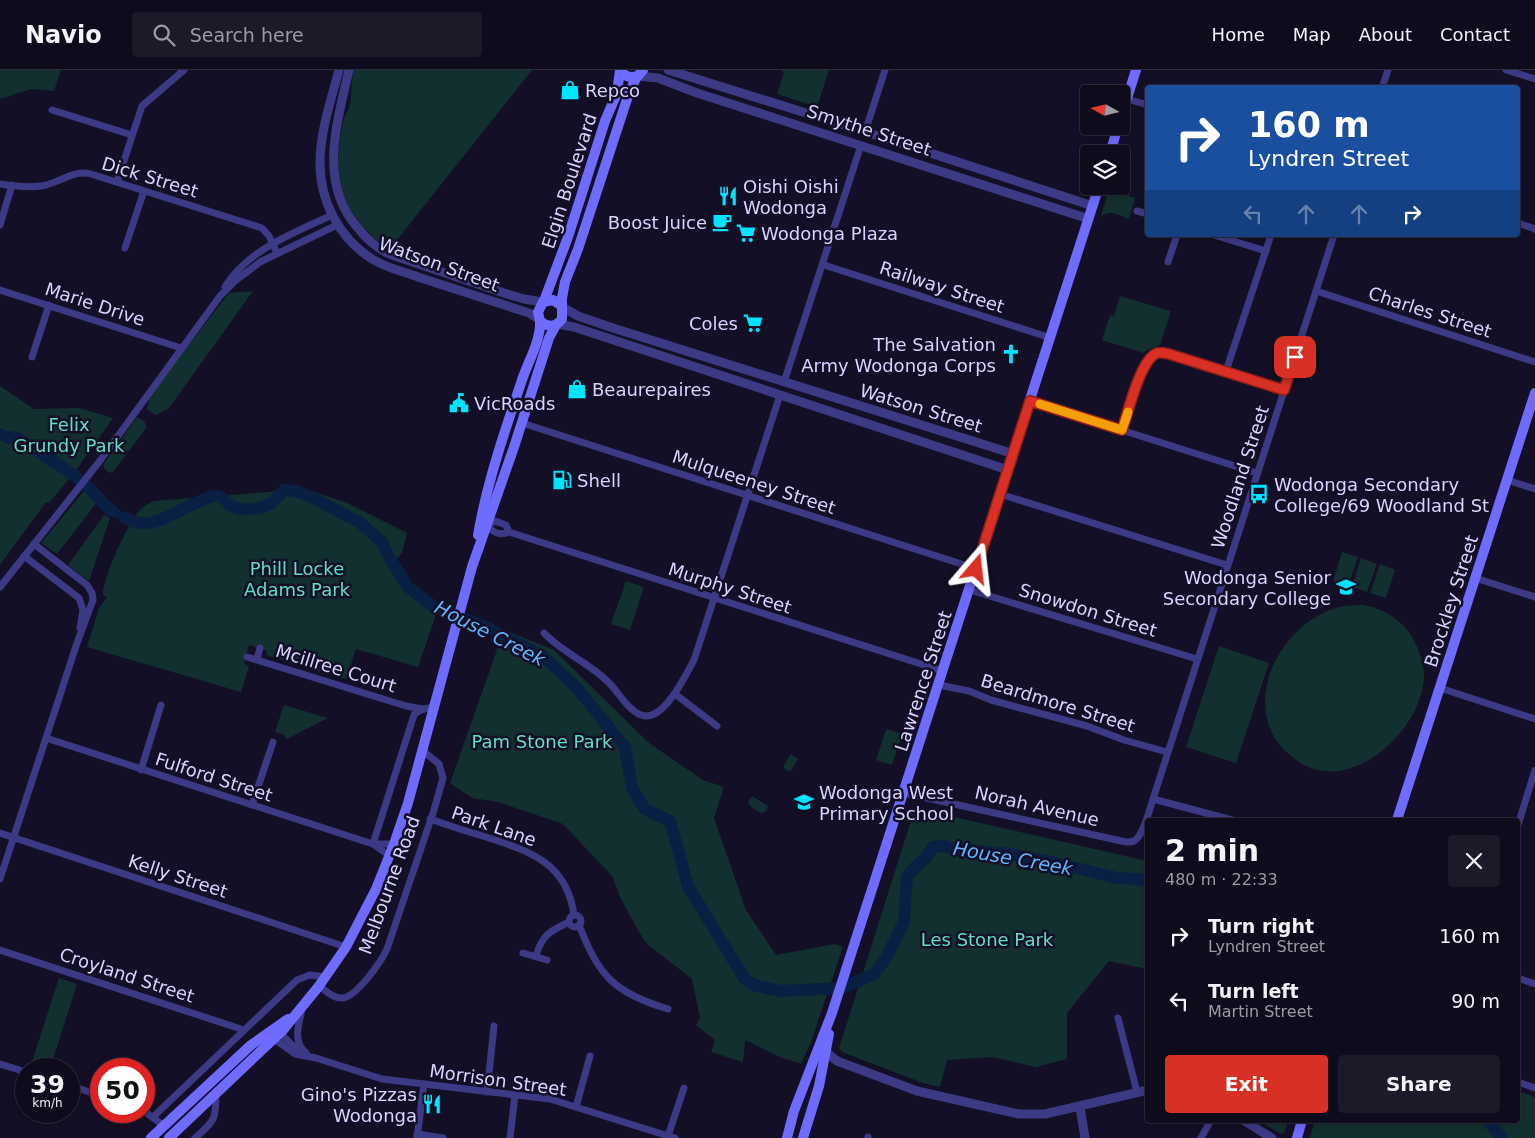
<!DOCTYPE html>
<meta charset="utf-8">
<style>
body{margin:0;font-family:"DejaVu Sans",sans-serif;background:#1c1929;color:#f1f3f6;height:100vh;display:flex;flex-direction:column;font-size:19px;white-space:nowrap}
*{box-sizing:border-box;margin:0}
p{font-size:16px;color:#9b9ba3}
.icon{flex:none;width:28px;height:28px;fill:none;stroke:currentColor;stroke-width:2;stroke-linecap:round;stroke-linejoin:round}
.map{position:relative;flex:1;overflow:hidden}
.sheet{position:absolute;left:1145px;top:748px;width:375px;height:305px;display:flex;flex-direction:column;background:#0e0b1c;border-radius:5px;box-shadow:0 2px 8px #0003,0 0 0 1px #2e2b3b}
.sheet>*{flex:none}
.guide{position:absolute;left:1145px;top:15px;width:375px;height:152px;border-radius:5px;box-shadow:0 2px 8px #0003,0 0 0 1px #2e2b3b;background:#1a4fa0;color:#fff;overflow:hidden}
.needle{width:32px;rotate:278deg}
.buttons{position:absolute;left:1080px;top:15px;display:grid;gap:10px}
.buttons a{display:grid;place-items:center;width:50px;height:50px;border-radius:5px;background:#0e0b1c;box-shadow:0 2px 8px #0003,0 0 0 1px #2e2b3b;font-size:25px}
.speed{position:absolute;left:15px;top:988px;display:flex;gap:10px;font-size:25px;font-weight:700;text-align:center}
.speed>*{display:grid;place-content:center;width:65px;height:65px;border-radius:50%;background:#0e0b1c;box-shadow:0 2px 8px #0003,0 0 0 1px #2e2b3b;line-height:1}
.speed small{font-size:12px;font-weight:400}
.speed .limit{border:8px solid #d22;background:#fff;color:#111}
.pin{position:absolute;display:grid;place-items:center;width:42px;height:42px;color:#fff;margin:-21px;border-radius:10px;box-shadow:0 2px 8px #0006}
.me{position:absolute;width:55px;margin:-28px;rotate:17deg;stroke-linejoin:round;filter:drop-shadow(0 0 4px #0008)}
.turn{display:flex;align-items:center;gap:18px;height:105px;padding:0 20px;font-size:22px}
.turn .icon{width:65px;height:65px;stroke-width:2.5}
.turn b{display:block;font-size:35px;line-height:42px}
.lanes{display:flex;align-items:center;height:48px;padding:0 20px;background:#0003;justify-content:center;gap:25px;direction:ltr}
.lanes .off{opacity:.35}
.round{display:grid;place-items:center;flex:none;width:52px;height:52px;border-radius:5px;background:#1c1929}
.overview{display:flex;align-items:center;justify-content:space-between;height:85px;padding:0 20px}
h1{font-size:30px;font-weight:700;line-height:38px}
.action{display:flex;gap:10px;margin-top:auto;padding:10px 20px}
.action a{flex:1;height:58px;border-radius:5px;background:#d93025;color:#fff;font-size:20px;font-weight:700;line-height:58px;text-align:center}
.action a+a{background:#1c1929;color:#f1f3f6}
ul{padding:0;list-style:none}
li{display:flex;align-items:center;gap:15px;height:65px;padding:0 20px}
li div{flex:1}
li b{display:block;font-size:19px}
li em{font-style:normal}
header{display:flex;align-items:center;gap:30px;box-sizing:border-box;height:70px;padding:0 25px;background:#0e0b1c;border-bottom:1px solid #2e2b3b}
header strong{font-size:24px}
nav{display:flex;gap:28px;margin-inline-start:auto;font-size:18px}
.search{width:350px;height:45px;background:#1c1929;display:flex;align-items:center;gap:12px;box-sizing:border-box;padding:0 18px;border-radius:5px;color:#9b9ba3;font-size:19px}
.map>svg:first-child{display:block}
.green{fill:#12302f}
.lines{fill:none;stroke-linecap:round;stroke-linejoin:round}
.river{stroke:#0a1f44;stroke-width:12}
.minor{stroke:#3d3a85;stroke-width:7}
.tertiary{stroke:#3d3a85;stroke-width:9}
.secondary{stroke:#6f6bff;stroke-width:10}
.route-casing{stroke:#8d1f18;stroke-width:12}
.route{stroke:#d93025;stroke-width:9}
.slow{stroke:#f59e0b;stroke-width:9}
.labels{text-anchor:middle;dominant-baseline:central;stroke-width:5;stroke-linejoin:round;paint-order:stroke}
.poi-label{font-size:18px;fill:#d9d4ff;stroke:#130f26;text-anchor:start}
.street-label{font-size:18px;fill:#d9d4ff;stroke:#130f26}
.park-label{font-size:18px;fill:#5fe0c0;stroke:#130f26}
.water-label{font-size:19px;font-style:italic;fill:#62b6ff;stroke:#130f26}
</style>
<header>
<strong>Navio</strong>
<div class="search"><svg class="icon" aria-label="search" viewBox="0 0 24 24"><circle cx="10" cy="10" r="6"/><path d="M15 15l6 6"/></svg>Search here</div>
<nav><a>Home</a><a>Map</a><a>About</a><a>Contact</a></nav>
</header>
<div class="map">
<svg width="1535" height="1068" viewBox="0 0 1535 1068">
<rect width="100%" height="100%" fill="#130f26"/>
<g class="green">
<polygon points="0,0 61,0 54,21 31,19 0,29"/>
<path d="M354,0H532L389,180C341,144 331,111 343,52C344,47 347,43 349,38C353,26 350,12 354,0Z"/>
<polygon points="780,0 829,0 817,37 777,24 784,2"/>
<path d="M1110,116L1120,123L1135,128L1129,149C1118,145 1107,138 1100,149Z"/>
<polygon points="253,221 169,338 156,345 147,339 150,325 229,223"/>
<polygon points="1120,226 1171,241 1160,275 1149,279 1143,283 1102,270 1110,245 1114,246"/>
<polygon points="0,316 34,339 79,338 113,348 74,403 49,433 46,432 0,495"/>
<polygon points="137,347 144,351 147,357 112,403 106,401 103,395"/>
<path d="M305,419L345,432L407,463L402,483L393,493L408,517L438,539L418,597L356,579L346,609L266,585L267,581L249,575L244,594L249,596L241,622L87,577L99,538L107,527L103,525C102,510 127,455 138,442C142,437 148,434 154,431Z"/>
<polygon points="84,421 98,431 57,484 41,473"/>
<polygon points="104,445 110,448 89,511 68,495"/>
<polygon points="1342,482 1358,487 1348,516 1333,511"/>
<polygon points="1361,488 1377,494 1367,522 1352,517"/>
<polygon points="1380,494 1395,500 1386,528 1370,523"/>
<polygon points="626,511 644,517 630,560 611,554"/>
<path d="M1363,535C1383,538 1402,550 1412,567C1419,579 1424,592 1424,606C1423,661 1347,730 1295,689C1289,684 1283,680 1279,674C1241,623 1287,547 1344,536C1350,535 1357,535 1363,535Z"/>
<polygon points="504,560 554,580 649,673 703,710 724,717 714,748 746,840 776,885 835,874 843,877 811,972 801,994 780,987 745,970 743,992 711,982 715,970 696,955 700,948 692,909 647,874 639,862 621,829 612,806 563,754 498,732 472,728 450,713"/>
<polygon points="1219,576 1269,593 1236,693 1186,677"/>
<polygon points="284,635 328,648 287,669 284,665 275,662"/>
<polygon points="886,659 902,664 892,695 876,690"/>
<polygon points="791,684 798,689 790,702 784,698 784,695"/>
<polygon points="752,726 768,736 766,741 761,743 751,737 748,732"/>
<polygon points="915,738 1147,791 1147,899 1109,891 1067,943 1067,989 1036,997 992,987 947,990 940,1017 923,1013 842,982 839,978"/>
<polygon points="59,908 77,914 50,999 41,999 31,995"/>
<polygon points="1518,1021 1535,1027 1535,1068 1310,1068 1315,1050 1518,1050"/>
<polygon points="1258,1050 1289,1050 1284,1063 1281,1064"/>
</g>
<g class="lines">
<g class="river">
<polyline points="0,364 8,368 16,367 74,405 89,418 110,440 114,442"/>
<path d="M124,447C152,465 176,439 203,430C206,429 210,426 214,426C221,425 225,431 230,435C240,442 261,440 271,433C276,430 280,423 284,420L296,421L313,428L359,452L381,471L389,487L408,517L433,536L488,558L543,586L576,617L625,677L632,718L645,739L670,751L688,816L744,908L753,915L780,921L842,918L874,904L886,888L904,852L907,807L916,796L926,788L933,777L945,776L955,779L1009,784L1056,793L1117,808L1138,809L1148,811"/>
<polyline points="1487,1050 1502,1068"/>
</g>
<g class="minor">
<polyline points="1506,0 1535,9"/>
<polyline points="1382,18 1388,0"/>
<polyline points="1127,29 1148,35"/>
<polyline points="52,40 132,65"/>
<polyline points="865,62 885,0"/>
<polyline points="117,112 142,36 184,0"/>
<path d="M0,114C13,116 27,118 41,116C58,114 73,99 91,104L262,158L269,166L277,183"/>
<polyline points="1137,141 1148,144"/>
<polyline points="1518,153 1535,159"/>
<polyline points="0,155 12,115"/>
<polyline points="1214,165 1266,181"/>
<polyline points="125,178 144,121"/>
<polyline points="1168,192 1177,165"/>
<polyline points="824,195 1051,268"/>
<path d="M225,217C247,180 294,163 332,145"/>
<polyline points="0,220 181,278"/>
<polyline points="1316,221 1535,292"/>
<polyline points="32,287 49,235"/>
<polyline points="1226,301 1271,165"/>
<polyline points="784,312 861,75"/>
<polyline points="1030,331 1257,403"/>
<polyline points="522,353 977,499"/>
<path d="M1122,360C1127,343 1140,290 1157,283C1161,282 1165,283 1169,284L1284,320"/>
<polyline points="1507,410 1535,419"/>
<polyline points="1000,424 1227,495"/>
<path d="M509,462L506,455L495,451L487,455C492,462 500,466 509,462L943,601"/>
<polyline points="24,486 79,528 83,540 80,558"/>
<polyline points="1475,508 1535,527"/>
<polyline points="0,517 99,392 220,226 235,211 260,192 337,155"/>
<polyline points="970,520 1197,589"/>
<path d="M544,563C562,582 587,592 606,610C618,620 626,639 641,645C663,654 686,604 694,590L780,325"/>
<polyline points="247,587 406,636 423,639 435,637"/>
<polyline points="257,589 260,578"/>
<polyline points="939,615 969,621 991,630 1087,656 1124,670 1167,682"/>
<polyline points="1440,618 1535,649"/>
<polyline points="675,624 717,656"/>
<polyline points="46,668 373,774 394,774"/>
<polyline points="141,700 161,635"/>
<path d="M904,723L1126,772C1128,772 1132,772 1134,771C1143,767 1150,738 1153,729L1334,165"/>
<polyline points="1153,729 1232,750"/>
<polyline points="252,735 273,672"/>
<path d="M430,749C450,756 469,762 489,768C532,782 567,794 574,845"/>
<polyline points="1518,755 1535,700"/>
<polyline points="0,763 346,877"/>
<polyline points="373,774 414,645 417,642 424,639"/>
<polyline points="373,774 390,786"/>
<polyline points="0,809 77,573 93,530 92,523 87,515 34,474"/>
<circle cx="575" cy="851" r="6"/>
<path d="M579,855C599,906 614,923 668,939"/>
<polyline points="0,880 244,960"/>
<polyline points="523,883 547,890"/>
<path d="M536,886C542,865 550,861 569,852"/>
<polyline points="1518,908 1535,914"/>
<path d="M319,916C326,921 334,929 343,928C357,926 381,892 387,879L434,740L443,708L439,694L423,681"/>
<path d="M302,939C299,954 292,971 306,983"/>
<polyline points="1118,948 1137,1022"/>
<polyline points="280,963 292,975 300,980"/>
<polyline points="274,969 295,984 316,988 382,1009 550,1029 675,1068"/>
<polyline points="0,994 26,1002"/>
<polyline points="1518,1012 1535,1018"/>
<polyline points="69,1015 101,1026"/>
<polyline points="487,1022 494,956"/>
<polyline points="576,1037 590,986"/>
<polyline points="144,1041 164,1056"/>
<polyline points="153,1047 297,910 310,905 326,907"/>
<polyline points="417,1064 443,1068"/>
<polyline points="668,1066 684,1018"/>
<path d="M195,1068C215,1050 216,1050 216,1023"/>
<polyline points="417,1068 424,1014"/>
<polyline points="510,1068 515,1025"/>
<polyline points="868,1068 868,1067"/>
<polyline points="1201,1068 1211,1050"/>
</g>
<g class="tertiary">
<path d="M339,0C331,30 320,62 320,93C320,131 339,168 372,189C386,198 405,202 421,208C457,220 493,231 529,243L540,250"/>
<path d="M349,0C337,53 318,112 357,157C367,170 377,179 392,185L504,223L524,229L543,232"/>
<polyline points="668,0 838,53 1093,136"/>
<polyline points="638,6 658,8 697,23 1089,149"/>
<polyline points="562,237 578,246 613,258 1014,384"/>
<polyline points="557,254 574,257 1008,400"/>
<polyline points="826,982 837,991 917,1021 1019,1044 1045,1044 1148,1020"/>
<polyline points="1080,1037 1085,1068"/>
<polyline points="1243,1050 1272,1068"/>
</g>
<g class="secondary">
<path d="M620,0C625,7 630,8 638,6L643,0"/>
<polyline points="1121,47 1136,0"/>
<polyline points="1110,84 1118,56"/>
<polyline points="544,231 568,167 605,51 617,23 620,0"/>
<path d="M562,236L553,230L543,232L538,242L540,251C548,258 556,257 562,249V228L565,212L578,179L629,23L637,6"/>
<path d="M478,465C487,413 504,363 521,313C527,293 541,272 540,251"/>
<polyline points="1397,750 1535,323"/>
<polyline points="151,1068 251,975 288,949"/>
<polyline points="169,1068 283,960 319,916 346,877 376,819 394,774 408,733 472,497 514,377 549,268 556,255"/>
<polyline points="787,1068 794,1041 832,943 1099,116"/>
<polyline points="803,1068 819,1016 829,964"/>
<polyline points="1297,1068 1302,1050"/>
</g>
</g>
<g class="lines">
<defs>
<path id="route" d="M976,499L1030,331L1122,360C1128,343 1140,290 1157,283C1161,282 1165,283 1169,284L1284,320L1295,287"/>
</defs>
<use href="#route" class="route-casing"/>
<use href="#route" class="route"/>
<polyline class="slow" points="1040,334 1122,360 1128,342"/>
</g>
<defs>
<symbol id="shop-bare" viewBox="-9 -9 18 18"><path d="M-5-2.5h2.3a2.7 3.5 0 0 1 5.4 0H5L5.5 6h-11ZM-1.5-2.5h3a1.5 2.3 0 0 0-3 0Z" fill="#00e5ff" stroke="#130f26" stroke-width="2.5" paint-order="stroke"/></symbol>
<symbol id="restaurant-bare" viewBox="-9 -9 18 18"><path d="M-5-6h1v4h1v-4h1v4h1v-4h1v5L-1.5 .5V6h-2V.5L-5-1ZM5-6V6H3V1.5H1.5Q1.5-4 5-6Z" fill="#00e5ff" stroke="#130f26" stroke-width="2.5" paint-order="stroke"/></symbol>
<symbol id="cafe-bare" viewBox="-9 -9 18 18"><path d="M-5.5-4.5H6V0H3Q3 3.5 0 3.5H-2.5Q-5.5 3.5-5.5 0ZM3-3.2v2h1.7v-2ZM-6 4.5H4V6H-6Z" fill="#00e5ff" stroke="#130f26" stroke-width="2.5" paint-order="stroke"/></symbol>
<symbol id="supermarket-bare" viewBox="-9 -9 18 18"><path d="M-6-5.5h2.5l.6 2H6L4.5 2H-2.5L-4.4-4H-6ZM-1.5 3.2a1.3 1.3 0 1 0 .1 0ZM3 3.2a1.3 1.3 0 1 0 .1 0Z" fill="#00e5ff" stroke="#130f26" stroke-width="2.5" paint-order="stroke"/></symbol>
<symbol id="church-bare" viewBox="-9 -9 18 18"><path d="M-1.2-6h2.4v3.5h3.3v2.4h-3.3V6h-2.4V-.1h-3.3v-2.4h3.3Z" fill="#00e5ff" stroke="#130f26" stroke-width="2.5" paint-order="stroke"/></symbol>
<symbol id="civic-bare" viewBox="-9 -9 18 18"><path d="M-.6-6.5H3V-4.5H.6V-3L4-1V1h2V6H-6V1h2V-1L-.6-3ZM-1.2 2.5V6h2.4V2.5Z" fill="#00e5ff" stroke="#130f26" stroke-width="2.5" paint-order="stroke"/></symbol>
<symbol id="fuel-bare" viewBox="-9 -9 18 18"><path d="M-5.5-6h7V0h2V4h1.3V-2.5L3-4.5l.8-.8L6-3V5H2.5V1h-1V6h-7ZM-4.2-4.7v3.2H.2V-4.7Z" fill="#00e5ff" stroke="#130f26" stroke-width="2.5" paint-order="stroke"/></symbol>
<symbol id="bus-bare" viewBox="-9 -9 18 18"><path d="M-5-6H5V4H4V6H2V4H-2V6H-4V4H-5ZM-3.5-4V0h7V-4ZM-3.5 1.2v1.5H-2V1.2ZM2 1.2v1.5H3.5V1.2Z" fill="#00e5ff" stroke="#130f26" stroke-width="2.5" paint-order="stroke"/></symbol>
<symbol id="school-bare" viewBox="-9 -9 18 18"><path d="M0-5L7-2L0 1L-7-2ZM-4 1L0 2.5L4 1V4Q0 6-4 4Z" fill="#00e5ff" stroke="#130f26" stroke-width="2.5" paint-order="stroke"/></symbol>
</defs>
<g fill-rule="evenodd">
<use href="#shop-bare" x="556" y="6" width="28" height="28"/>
<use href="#restaurant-bare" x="714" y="112" width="28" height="28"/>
<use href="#cafe-bare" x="708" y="138" width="28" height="28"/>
<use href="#supermarket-bare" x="732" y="149" width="28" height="28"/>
<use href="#supermarket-bare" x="739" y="239" width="28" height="28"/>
<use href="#church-bare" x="997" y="270" width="28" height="28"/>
<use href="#shop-bare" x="563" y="305" width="28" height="28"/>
<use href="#civic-bare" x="445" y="319" width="28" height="28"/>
<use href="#fuel-bare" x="548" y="396" width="28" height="28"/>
<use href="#bus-bare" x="1245" y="410" width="28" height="28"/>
<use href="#school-bare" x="1332" y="503" width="28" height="28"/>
<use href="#school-bare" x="790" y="718" width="28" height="28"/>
<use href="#restaurant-bare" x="418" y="1020" width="28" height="28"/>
</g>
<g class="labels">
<g class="poi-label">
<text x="585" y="20">Repco</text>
<text x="743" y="116">Oishi Oishi<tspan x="743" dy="21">Wodonga</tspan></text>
<text x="707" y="152" text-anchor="end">Boost Juice</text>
<text x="761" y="163">Wodonga Plaza</text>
<text x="738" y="253" text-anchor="end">Coles</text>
<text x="996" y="274" text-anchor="end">The Salvation<tspan x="996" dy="21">Army Wodonga Corps</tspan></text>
<text x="592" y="319">Beaurepaires</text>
<text x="474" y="333">VicRoads</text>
<text x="577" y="410">Shell</text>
<text x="1274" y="414">Wodonga Secondary<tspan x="1274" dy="21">College/69 Woodland St</tspan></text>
<text x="1331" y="507" text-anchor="end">Wodonga Senior<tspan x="1331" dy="21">Secondary College</tspan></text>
<text x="819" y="722">Wodonga West<tspan x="819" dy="21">Primary School</tspan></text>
<text x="417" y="1024" text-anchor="end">Gino's Pizzas<tspan x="417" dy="21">Wodonga</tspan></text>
</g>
<g class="street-label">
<text transform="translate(869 60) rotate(18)">Smythe Street</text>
<text transform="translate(150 107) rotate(17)">Dick Street</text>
<text transform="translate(569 111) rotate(-72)">Elgin Boulevard</text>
<text transform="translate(439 194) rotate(20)">Watson Street</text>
<text transform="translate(942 217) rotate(18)">Railway Street</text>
<text transform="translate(95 234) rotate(18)">Marie Drive</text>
<text transform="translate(1430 242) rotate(18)">Charles Street</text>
<text transform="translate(921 338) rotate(17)">Watson Street</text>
<text transform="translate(1240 407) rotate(-72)">Woodland Street</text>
<text transform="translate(754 412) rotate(18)">Mulqueeney Street</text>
<text transform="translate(730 518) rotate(18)">Murphy Street</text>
<text transform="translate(1451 531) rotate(-72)">Brockley Street</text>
<text transform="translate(1088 540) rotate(17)">Snowdon Street</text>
<text transform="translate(336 598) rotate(17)">Mcillree Court</text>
<text transform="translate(923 611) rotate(-72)">Lawrence Street</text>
<text transform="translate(1058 633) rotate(17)">Beardmore Street</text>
<text transform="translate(214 707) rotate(18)">Fulford Street</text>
<text transform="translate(1037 736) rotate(13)">Norah Avenue</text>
<text transform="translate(494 756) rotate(19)">Park Lane</text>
<text transform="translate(178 806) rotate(18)">Kelly Street</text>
<text transform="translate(389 815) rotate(-70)">Melbourne Road</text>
<text transform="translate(127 905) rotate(18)">Croyland Street</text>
<text transform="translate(498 1010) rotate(8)">Morrison Street</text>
</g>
<g class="park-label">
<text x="69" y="354">Felix<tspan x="69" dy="21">Grundy Park</tspan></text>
<text x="297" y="498">Phill Locke<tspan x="297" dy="21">Adams Park</tspan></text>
<text x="542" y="671">Pam Stone Park</text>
<text x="987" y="869">Les Stone Park</text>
</g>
<g class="water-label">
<text transform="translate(490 563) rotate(27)">House Creek</text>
<text transform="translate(1013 788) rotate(10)">House Creek</text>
</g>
</g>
</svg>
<div class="buttons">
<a><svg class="needle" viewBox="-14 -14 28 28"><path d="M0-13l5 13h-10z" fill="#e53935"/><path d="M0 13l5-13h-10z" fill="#9b9ba3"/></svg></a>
<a><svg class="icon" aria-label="layers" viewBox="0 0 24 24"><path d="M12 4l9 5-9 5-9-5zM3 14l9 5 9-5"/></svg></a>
</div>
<div class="speed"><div>39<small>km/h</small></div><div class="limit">50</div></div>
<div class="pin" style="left:1295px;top:287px;background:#d93025"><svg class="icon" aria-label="arrive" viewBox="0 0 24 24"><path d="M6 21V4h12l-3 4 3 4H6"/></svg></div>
<svg class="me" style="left:976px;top:499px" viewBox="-20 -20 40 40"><path d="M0-17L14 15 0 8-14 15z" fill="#d93025" stroke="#fff" stroke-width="4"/></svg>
<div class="guide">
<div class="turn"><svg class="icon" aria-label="right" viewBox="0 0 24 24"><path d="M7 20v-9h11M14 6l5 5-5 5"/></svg><div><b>160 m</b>Lyndren Street</div></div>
<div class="lanes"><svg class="icon off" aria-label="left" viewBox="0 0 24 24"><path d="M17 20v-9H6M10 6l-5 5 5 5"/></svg><svg class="icon off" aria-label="ahead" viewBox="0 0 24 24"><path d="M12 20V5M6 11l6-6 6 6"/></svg><svg class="icon off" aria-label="ahead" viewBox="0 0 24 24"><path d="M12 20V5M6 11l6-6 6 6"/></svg><svg class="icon" aria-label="right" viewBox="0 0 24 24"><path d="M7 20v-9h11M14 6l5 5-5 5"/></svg></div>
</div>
<section class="sheet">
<div class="overview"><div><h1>2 min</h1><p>480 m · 22:33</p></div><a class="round"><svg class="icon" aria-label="close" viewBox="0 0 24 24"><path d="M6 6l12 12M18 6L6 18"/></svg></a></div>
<ul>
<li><svg class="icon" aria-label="right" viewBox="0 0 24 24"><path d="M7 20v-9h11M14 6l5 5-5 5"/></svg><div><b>Turn right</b><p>Lyndren Street</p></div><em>160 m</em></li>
<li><svg class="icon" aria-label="left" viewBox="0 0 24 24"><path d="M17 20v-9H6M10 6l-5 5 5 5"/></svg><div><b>Turn left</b><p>Martin Street</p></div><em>90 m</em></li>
</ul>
<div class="action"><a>Exit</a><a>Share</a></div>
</section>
</div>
